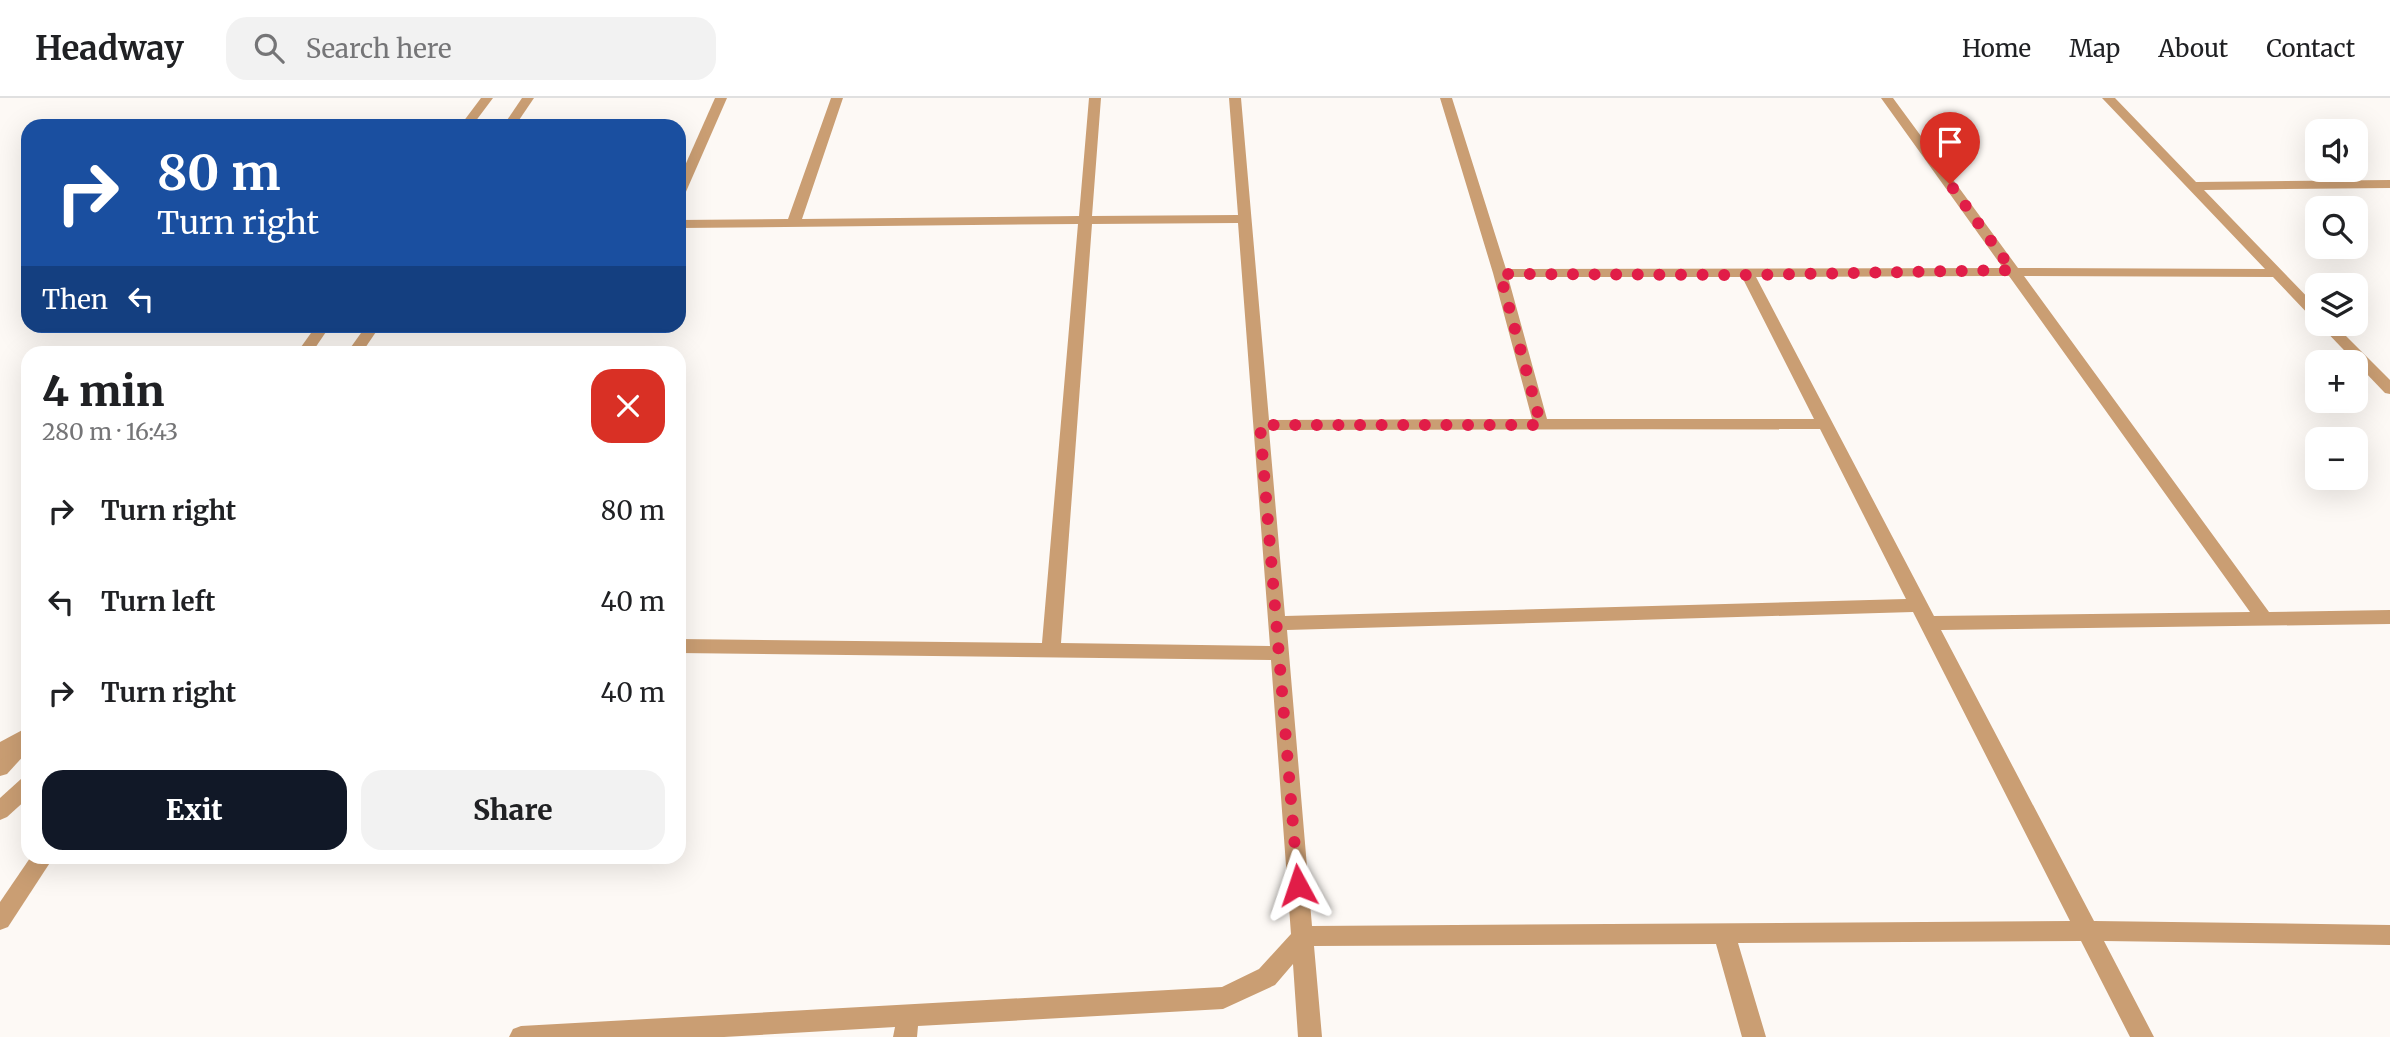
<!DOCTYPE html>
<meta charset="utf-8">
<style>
body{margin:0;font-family:Merriweather,serif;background:#f2f2f2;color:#202124;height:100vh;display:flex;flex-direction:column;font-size:26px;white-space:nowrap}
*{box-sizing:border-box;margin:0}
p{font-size:23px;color:#757577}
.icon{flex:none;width:38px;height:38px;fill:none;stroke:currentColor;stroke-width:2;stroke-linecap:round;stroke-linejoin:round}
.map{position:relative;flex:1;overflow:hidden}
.side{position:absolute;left:21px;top:248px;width:665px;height:518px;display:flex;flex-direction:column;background:#fff;border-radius:21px;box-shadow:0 7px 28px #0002}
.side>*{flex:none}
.top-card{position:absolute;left:21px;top:21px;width:665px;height:214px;border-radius:21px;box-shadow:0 7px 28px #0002;background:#1a4fa0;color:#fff;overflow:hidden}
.tools{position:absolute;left:2305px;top:21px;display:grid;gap:14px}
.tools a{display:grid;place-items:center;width:63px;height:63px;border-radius:14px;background:#fff;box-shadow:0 7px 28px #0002;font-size:35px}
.pin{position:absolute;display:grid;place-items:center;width:60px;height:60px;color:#fff;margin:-72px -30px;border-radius:50% 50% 50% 0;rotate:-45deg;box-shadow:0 0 7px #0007}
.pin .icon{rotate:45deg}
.me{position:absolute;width:77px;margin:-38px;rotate:355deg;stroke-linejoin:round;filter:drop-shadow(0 0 5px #0008)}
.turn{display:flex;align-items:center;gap:24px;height:147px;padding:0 21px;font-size:32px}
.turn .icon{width:91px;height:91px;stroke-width:2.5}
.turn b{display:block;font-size:49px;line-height:60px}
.then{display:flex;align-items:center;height:66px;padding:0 21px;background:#0003;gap:14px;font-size:26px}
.round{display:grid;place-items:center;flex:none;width:74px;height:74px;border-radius:21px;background:#f2f2f2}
.head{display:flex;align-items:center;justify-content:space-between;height:119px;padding:0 21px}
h1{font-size:42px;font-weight:800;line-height:52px}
.cta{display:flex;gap:14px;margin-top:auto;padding:14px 21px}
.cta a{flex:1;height:80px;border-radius:21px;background:#111827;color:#fff;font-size:28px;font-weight:800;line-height:80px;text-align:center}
.cta a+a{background:#f2f2f2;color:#202124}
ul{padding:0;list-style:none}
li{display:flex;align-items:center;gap:21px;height:91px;padding:0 21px}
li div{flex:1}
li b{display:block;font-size:26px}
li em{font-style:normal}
header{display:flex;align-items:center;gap:42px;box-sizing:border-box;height:98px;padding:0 35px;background:#fff;border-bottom:2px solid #e0e0e0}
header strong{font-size:33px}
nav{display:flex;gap:38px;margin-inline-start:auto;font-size:24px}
.search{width:490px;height:63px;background:#f2f2f2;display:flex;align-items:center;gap:18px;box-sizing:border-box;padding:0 24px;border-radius:21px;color:#757577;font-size:26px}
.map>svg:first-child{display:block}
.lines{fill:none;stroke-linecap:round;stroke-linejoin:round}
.service{fill:#ca9e73;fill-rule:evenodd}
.minor{fill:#ca9e73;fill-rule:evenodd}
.tertiary{fill:#ca9e73;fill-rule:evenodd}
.route{stroke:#e11d48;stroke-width:12;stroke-dasharray:0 21.6}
</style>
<header>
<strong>Headway</strong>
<div class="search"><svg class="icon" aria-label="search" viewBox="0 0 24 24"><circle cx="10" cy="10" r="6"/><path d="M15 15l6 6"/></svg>Search here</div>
<nav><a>Home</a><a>Map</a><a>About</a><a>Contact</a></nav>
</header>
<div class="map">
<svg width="2390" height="939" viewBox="0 0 2390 939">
<rect width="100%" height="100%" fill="#fdf9f5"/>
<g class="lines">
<g class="service">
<polygon points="481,0 493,0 472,28 460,28"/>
<polygon points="316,228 330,228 311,256 296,256"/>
<polygon points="28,632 28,653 7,676 0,678 0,657 21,634"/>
</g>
<g class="minor">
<polygon points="715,0 727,0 685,96 679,100 679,81"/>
<path d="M831,0H843L802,121L1079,118L1089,0H1101L1092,118L1238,117L1229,0H1241L1269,322L1532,321L1493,175L1440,0H1452L1506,171L2003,170L1881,0H1893L2018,170L2265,171L2102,0H2115L2196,84L2390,82V90L2204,92L2317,209V221L2312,220L2273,179L2024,178L2269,514L2390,512V526L1941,532L2094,823L2390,827V847L2104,843L2154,939H2130L2081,843L1738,845L1766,939H1742L1716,846L1314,848L1322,939H1298L1293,866L1275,887L1223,911L918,928L917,939H893L895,929L724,939H509L513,931L521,928L1222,889L1259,871L1291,836L1271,562L679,555V541L1042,545L1078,126L679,130V122L788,121ZM1238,125L1270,548L1061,545L1092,126ZM1985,178H2009L2250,514L1934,518L1756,179ZM1508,179H1742L1814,321H1547ZM1820,331L1906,501L1285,518L1269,332ZM1913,514L2070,823L1312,828L1287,532Z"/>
<polygon points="2319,226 2334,226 2390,282 2390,296 2385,295"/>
</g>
<g class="tertiary">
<polygon points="522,0 534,0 515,28 503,28"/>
<polygon points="366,228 380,228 361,256 346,256"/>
<polygon points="28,629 28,647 0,662 0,644"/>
<polygon points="28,678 28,700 7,719 0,722 0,700 21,681"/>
<polygon points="30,760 53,760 8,829 0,832 0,804"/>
</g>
</g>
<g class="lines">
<polyline class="route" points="1298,787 1260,327 1541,327 1500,176 1748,177 2012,172 1950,86"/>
</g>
</svg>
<div class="tools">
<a><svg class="icon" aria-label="sound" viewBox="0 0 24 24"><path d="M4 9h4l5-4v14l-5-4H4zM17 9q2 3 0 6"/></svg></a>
<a><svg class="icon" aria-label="search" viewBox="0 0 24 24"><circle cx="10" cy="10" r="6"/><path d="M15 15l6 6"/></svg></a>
<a><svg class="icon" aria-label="layers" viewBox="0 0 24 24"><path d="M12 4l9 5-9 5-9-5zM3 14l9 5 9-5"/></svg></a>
<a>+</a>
<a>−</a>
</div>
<div class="pin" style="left:1950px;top:86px;background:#d93025"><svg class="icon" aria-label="arrive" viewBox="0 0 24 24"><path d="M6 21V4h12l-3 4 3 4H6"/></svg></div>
<svg class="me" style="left:1298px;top:787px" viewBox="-20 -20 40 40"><path d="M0-17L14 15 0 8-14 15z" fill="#e11d48" stroke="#fff" stroke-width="4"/></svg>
<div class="top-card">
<div class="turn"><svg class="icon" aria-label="right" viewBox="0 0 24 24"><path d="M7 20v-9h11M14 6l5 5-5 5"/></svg><div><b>80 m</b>Turn right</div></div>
<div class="then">Then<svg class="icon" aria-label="left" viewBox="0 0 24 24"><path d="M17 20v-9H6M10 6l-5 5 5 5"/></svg></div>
</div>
<section class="side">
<div class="head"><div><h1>4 min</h1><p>280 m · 16:43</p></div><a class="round" style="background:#d93025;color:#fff"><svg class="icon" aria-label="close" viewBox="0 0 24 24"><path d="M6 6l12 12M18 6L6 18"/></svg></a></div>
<ul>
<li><svg class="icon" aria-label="right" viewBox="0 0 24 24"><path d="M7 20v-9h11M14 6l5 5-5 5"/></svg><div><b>Turn right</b></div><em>80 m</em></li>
<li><svg class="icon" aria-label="left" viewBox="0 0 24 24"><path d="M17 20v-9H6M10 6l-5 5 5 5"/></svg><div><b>Turn left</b></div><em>40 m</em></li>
<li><svg class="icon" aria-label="right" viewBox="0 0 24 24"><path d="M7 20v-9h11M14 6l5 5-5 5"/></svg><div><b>Turn right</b></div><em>40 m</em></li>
</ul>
<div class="cta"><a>Exit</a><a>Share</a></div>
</section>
</div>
